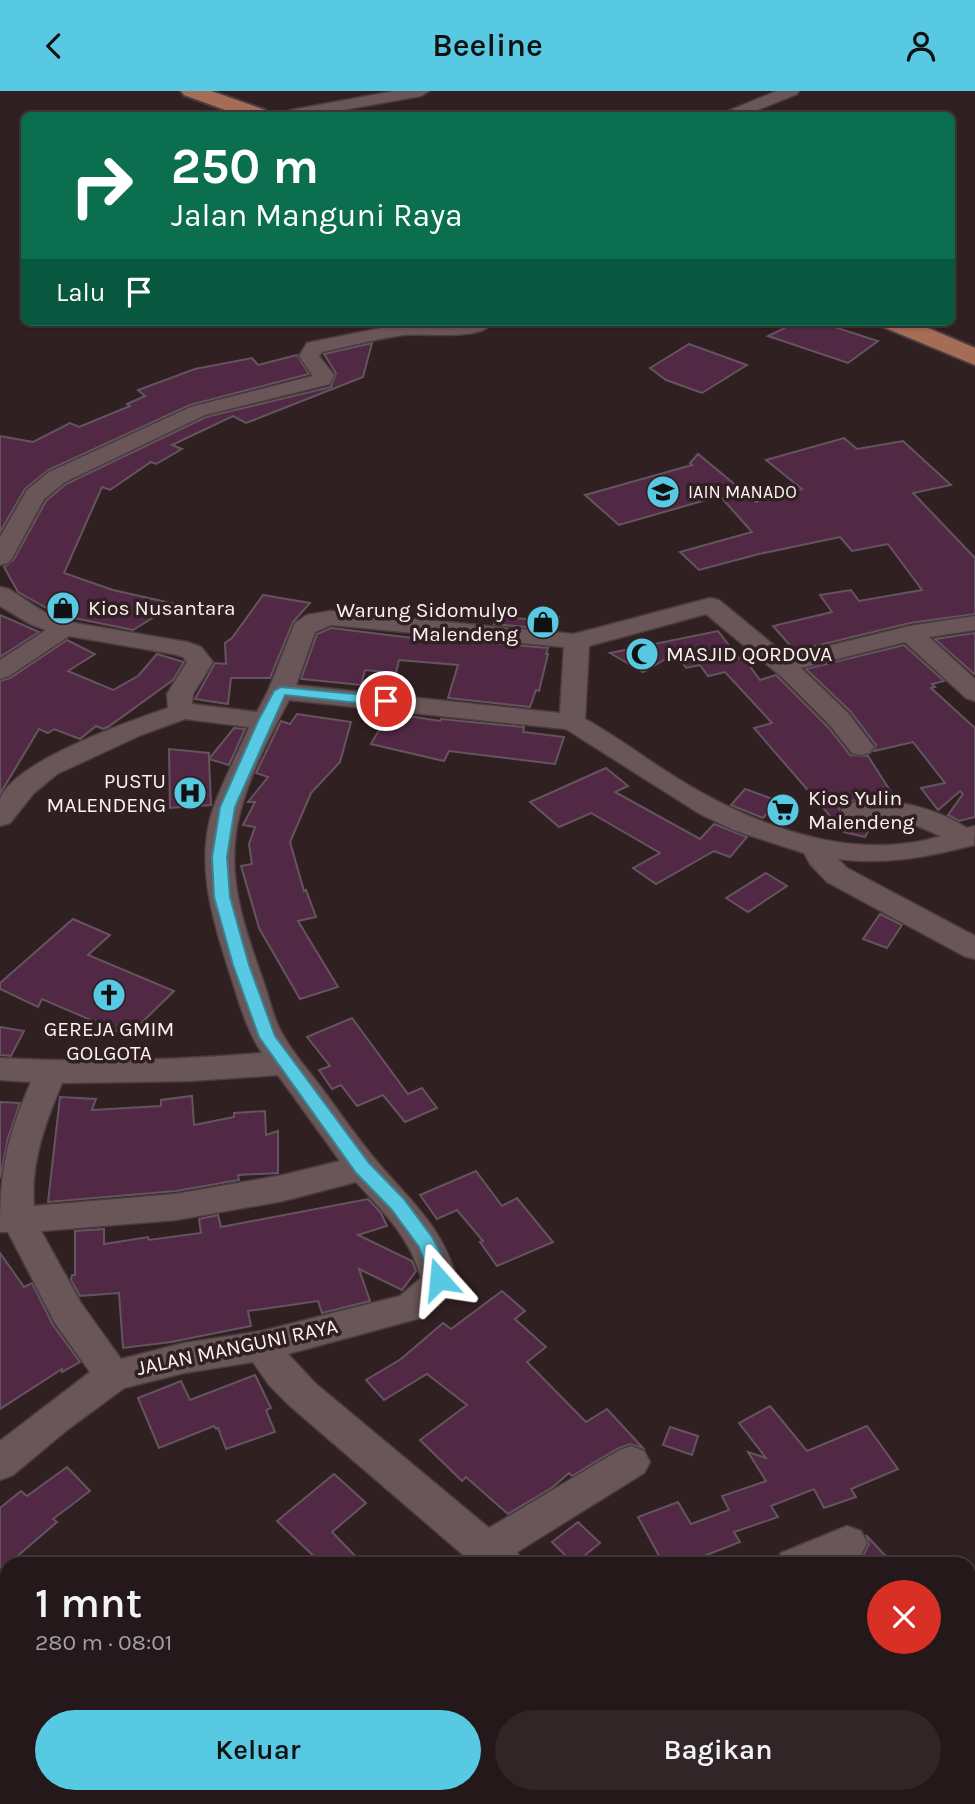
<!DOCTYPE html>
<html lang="id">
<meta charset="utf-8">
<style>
body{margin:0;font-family:Karla,sans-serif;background:#312527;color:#f1f3f6;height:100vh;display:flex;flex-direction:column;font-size:26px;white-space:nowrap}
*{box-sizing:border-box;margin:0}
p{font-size:23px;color:#a3a0a2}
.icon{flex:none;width:38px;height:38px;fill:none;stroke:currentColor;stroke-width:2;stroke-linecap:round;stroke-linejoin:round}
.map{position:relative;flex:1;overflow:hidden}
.details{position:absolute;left:0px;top:1466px;width:976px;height:247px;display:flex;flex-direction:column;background:#25181a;border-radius:21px 21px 0 0;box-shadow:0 2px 5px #0004,0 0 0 2px #423739}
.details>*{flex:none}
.hud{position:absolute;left:21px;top:21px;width:934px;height:214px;border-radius:10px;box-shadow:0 2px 5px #0004,0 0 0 2px #423739;background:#0b6e4f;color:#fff;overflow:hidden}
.pin{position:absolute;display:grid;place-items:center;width:60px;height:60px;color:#fff;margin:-30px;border:4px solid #fff;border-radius:50%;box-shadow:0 2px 7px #0007}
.me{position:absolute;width:77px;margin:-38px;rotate:342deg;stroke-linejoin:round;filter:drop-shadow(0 0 5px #0008)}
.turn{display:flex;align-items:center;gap:24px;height:147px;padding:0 35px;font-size:32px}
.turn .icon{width:91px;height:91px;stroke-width:2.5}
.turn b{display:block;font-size:49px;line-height:60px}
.then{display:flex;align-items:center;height:66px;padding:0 35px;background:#0003;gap:14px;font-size:26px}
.round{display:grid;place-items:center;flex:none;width:74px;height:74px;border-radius:37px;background:#312527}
.headline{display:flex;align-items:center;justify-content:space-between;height:119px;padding:0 35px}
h1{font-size:42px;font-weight:600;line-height:52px}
.button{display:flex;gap:14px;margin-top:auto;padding:14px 35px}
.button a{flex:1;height:80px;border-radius:42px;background:#57c9e2;color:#111;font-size:28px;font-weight:600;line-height:80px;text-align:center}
.button a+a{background:#312527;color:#f1f3f6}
header{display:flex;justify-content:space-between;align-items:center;height:91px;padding:0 35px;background:#57c9e2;color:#111;font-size:32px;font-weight:600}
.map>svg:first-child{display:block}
.building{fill:#522945;stroke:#64545e;stroke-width:2}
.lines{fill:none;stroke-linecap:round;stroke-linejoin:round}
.minor-casing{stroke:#4a3d3f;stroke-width:3}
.trunk-casing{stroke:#4a3d3f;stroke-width:4}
.minor{fill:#6a5658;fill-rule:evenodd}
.trunk{fill:#a56c56;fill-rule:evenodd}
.route{fill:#57c9e2;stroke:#398393;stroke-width:2}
.labels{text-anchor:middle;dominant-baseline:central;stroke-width:7;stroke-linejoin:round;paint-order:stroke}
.far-poi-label{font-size:18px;fill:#fdf1f2;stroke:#312022;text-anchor:start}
.poi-label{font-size:21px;fill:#fdf1f2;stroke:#312022;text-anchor:start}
.street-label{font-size:21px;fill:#fdf1f2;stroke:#312022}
</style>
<header><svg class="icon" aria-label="back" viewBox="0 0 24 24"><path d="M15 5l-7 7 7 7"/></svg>Beeline<svg class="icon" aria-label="person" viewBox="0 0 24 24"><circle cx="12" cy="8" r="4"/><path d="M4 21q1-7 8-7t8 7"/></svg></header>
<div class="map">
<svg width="975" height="1713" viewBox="0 0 975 1713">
<rect width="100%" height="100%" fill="#312022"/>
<g class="building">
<polygon points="797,231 819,231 878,250 848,272 768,245"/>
<polygon points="372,252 363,286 246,332 233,325 172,354 182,358 156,373 151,371 110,399 102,396 64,482 113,499 175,513 133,539 59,524 18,501 4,476 14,468 46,410 66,393 206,326 331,296 336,282 324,263"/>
<polygon points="689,253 747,274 702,302 666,289 650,277"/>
<polygon points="297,264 309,283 190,314 48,379 25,398 0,441 0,345 33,351 70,332 79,336 130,315 127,313 145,305 138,299 195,278 252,267 258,274"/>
<polygon points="844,347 857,358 903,350 951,394 913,402 975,467 975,523 910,532 795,560 773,535 832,521 820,504 851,499 859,510 922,499 888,453 852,460 840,446 759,463 699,479 680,461 752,441 720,405 619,434 585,404 692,374 690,372 698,363 756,411 802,398 766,369"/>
<polygon points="263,504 310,512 293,531 270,587 231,587 228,613 195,608 215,572 226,573 225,552 232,547"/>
<polygon points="531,523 559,526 555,539 494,533 495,526 529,528"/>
<polygon points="0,524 39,541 0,566"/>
<polygon points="331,537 413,547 415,545 548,557 546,563 548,563 539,600 536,599 530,616 448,607 458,574 399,569 396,582 365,579 361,594 301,588 317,543"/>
<polygon points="718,540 739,567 743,566 760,589 776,584 828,636 850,664 868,665 896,709 860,708 843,712 839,718 843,726 873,731 865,746 844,741 754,637 772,632 725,581 708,585 700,574 686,577 676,562 643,581 610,562"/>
<polygon points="975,542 975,583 974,583 935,548"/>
<polygon points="67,549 95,563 68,580 113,599 138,585 157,563 184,571 173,589 108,636 103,638 96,635 80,648 54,638 48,642 39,638 0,703 0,590 10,587"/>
<polygon points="904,554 944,590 932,593 935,596 931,597 975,637 975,726 959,730 948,724 963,703 960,700 938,719 921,697 945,692 913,651 874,660 876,654 850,620 806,578"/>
<polygon points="389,622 440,630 441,628 524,636 523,641 564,646 555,673 449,660 444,670 371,653"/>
<polygon points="297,623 351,631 340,671 311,702 290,751 304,800 306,799 316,826 298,830 338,896 300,908 259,837 241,775 252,773 249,753 255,736 243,734 255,711 248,711 268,686 256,682 281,630 290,633"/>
<polygon points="234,637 245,638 229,674 209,668 211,714 170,717 169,658 209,662 209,668"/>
<polygon points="606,677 628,695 615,701 700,748 714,733 747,746 730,766 714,760 656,793 633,777 660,762 591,722 559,736 530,711"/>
<polygon points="745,698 778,710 763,727 731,714"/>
<polygon points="766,782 787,795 748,821 726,807"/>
<polygon points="880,823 902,834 887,857 863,848"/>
<polygon points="73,828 110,844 88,864 174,900 128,945 42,908 38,916 0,898 0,892"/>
<polygon points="352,927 408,1003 422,997 437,1017 405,1031 383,1004 357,1015 341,994 332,998 319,979 330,975 307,946"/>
<polygon points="0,936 24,940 11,965 0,964"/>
<polygon points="192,1005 194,1034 234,1026 234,1022 265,1020 266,1044 278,1040 278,1082 238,1084 239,1089 176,1100 48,1111 60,1006 96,1008 92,1019 161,1015 161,1009"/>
<polygon points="0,1011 20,1012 8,1047 0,1087"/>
<polygon points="476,1080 502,1115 517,1107 553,1151 497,1175 480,1151 483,1150 457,1119 437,1128 420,1104"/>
<polygon points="368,1108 381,1122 387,1135 358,1144 412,1170 416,1180 402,1199 359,1178 370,1210 322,1222 318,1210 248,1220 251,1235 171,1251 123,1257 119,1202 80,1205 71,1189 72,1184 75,1184 75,1140 104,1138 104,1153 148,1146 149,1149 201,1142 199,1128 218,1124 221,1136"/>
<polygon points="0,1162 24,1196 32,1192 53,1234 80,1271 62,1281 62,1278 0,1318"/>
<polygon points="502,1200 525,1220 515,1228 546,1256 527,1271 586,1331 607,1318 643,1357 630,1353 617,1358 572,1385 569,1382 553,1396 508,1423 466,1386 462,1390 420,1349 467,1314 427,1283 384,1309 366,1289 401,1268 443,1232 451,1238"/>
<polygon points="255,1284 271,1317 266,1319 275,1341 226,1358 218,1337 216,1338 214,1335 159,1357 138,1307 181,1290 190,1309"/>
<polygon points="770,1315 807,1360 867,1335 898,1378 851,1398 856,1406 824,1417 814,1398 771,1415 778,1426 734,1441 740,1451 681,1474 664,1474 638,1426 678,1411 691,1433 729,1419 722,1405 766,1390 748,1361 766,1367 739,1332"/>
<polygon points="670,1336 698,1345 692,1364 663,1354"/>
<polygon points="67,1376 90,1400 53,1428 57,1431 0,1480 0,1417 21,1400 27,1405"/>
<polygon points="334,1383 366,1412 332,1441 364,1474 323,1474 277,1430"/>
<polygon points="578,1431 600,1452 574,1473 552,1451"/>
<polygon points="866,1444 894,1474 846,1474 863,1465 869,1453"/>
</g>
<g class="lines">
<defs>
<g id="minor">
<polygon points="395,0 429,0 421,5 315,24 283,24 291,19"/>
<polygon points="777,0 799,0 797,3 745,24 724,24 726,21"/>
<path d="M494,231C479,251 426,241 403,244C376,248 349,255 322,261L319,265L334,284L330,293L205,324L65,391L44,408L12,467L8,472L0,474V446L27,399L49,381L191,316L313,285L299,265L307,252L405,232Z"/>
<path d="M0,496L9,498L47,523L69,531L187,551L201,556L213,571L193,603L192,613L257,621L268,600L295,532L307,524L331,520L574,543L710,507L719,509L787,565L910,535L975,525V539L929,546L975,588V610L966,607L905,551L801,577L848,622L874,656L870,662L861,664L852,662L830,634L783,587L706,523L589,555L585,628C620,647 651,672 685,692C758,736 855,772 941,745L910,732L845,725L841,719L845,713C884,703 934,716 967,737L975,735L974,754C927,766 886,774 838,768L847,777L975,845V868L964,865L827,791L810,773L804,762L736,740L700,723L566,638L289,609C268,649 243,695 236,741C228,795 247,844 265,895C270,910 274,930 283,944C293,962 308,979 320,995C338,1019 355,1044 374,1067C409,1109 441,1133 457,1188L446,1207L424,1226L288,1263L316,1293L489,1437L618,1360L631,1355L644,1360L650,1371L644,1382L517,1461L524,1474H475L290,1315L269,1294L253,1271L184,1282L124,1297L67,1339L13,1384L0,1389V1350L90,1281L55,1232L8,1141H0C0,1080 6,1048 31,991L0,989V967C87,972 175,969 262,962C246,939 239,910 230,883C213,829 194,771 214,715C224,688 238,662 249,636L185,628L141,644L57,683L34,702L10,732L0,735C0,727 0,715 0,708C14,670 130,630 168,617L167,603L187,571L183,566L173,563L69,545L9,585L0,588V569L46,539L30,533L0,515ZM331,534L564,556L560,622L296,594L315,541ZM278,984L340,1070L283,1084L176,1103L34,1115C30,1072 46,1030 62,992L190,990ZM356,1091C383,1120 411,1148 421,1187L400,1205L262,1240L184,1252L121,1268L81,1212L41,1140L176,1129L283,1110Z"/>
<polygon points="847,1435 861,1440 867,1452 861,1464 839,1474 775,1474 781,1462"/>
<polygon points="749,1706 798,1706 801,1713 752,1713"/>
</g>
<g id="trunk">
<polygon points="181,0 211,0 265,19 268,24 239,24 184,4"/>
<polygon points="879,231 914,231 975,257 975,274 883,236"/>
</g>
</defs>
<use href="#minor" class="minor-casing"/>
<use href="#trunk" class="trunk-casing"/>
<use href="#minor" class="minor"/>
<use href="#trunk" class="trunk"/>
</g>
<polygon class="route" points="281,596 386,606 393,610 386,615 285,604 235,716 227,766 230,806 249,874 275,945 369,1072 404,1108 432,1146 441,1162 448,1188 445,1193 439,1195 432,1193 419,1156 391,1118 356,1082 259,946 233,874 214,806 212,766 220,716 258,630 274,600"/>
<defs>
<symbol id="university-disc" viewBox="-11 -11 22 22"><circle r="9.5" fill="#57c9e2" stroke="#312022"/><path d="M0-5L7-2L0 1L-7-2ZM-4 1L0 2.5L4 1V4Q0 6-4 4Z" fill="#111"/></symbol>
<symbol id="shop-disc" viewBox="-11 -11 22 22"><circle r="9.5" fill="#57c9e2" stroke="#312022"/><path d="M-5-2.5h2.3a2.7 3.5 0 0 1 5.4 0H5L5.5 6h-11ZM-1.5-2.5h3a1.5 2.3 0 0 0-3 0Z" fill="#111"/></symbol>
<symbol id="mosque-disc" viewBox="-11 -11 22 22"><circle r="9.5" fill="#57c9e2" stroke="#312022"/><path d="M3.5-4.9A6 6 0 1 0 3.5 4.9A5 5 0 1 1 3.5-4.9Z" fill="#111"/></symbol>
<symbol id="hospital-disc" viewBox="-11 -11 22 22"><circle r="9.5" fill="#57c9e2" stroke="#312022"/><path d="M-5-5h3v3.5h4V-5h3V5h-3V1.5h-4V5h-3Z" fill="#111"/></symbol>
<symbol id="supermarket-disc" viewBox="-11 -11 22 22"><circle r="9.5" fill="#57c9e2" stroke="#312022"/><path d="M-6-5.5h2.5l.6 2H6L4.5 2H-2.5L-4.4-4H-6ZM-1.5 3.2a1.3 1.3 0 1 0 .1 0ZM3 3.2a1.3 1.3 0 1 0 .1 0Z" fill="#111"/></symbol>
<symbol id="church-disc" viewBox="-11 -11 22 22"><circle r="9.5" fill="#57c9e2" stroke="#312022"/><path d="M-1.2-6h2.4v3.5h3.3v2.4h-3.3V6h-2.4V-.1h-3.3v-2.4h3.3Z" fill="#111"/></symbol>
</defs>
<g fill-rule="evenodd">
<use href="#university-disc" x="644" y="382" width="38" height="38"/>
<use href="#shop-disc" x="44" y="498" width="38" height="38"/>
<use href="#shop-disc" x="524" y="512" width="38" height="38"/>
<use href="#mosque-disc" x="623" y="544" width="38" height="38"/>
<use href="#hospital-disc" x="171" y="683" width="38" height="38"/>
<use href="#supermarket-disc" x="764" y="700" width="38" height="38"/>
<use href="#church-disc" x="90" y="885" width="38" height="38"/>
</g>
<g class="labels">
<g class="far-poi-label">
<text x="688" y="401">IAIN MANADO</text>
</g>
<g class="poi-label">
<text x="88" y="517">Kios Nusantara</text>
<text x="518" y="519" text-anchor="end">Warung Sidomulyo<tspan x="518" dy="24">Malendeng</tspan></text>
<text x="666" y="563">MASJID QORDOVA</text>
<text x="166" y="690" text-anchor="end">PUSTU<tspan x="166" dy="24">MALENDENG</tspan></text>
<text x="808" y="707">Kios Yulin<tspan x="808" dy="24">Malendeng</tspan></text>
<text x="109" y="938" text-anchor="middle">GEREJA GMIM<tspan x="109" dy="24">GOLGOTA</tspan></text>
</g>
<g class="street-label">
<text transform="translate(237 1256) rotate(-12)">JALAN MANGUNI RAYA</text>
</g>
</g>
</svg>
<div class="pin" style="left:386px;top:610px;background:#d93025"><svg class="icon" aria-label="arrive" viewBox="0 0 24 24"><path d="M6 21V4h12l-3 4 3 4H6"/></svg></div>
<svg class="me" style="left:439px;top:1188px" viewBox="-20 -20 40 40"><path d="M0-17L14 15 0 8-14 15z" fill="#57c9e2" stroke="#fff" stroke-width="4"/></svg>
<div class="hud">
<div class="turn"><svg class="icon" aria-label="right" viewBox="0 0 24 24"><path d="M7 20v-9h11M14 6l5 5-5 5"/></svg><div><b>250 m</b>Jalan Manguni Raya</div></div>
<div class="then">Lalu<svg class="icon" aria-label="arrive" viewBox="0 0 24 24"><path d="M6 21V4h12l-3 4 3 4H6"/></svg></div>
</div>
<section class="details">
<div class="headline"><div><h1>1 mnt</h1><p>280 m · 08:01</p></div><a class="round" style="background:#d93025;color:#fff"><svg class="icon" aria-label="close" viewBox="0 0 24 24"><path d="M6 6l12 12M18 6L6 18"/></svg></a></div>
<div class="button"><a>Keluar</a><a>Bagikan</a></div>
</section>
</div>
